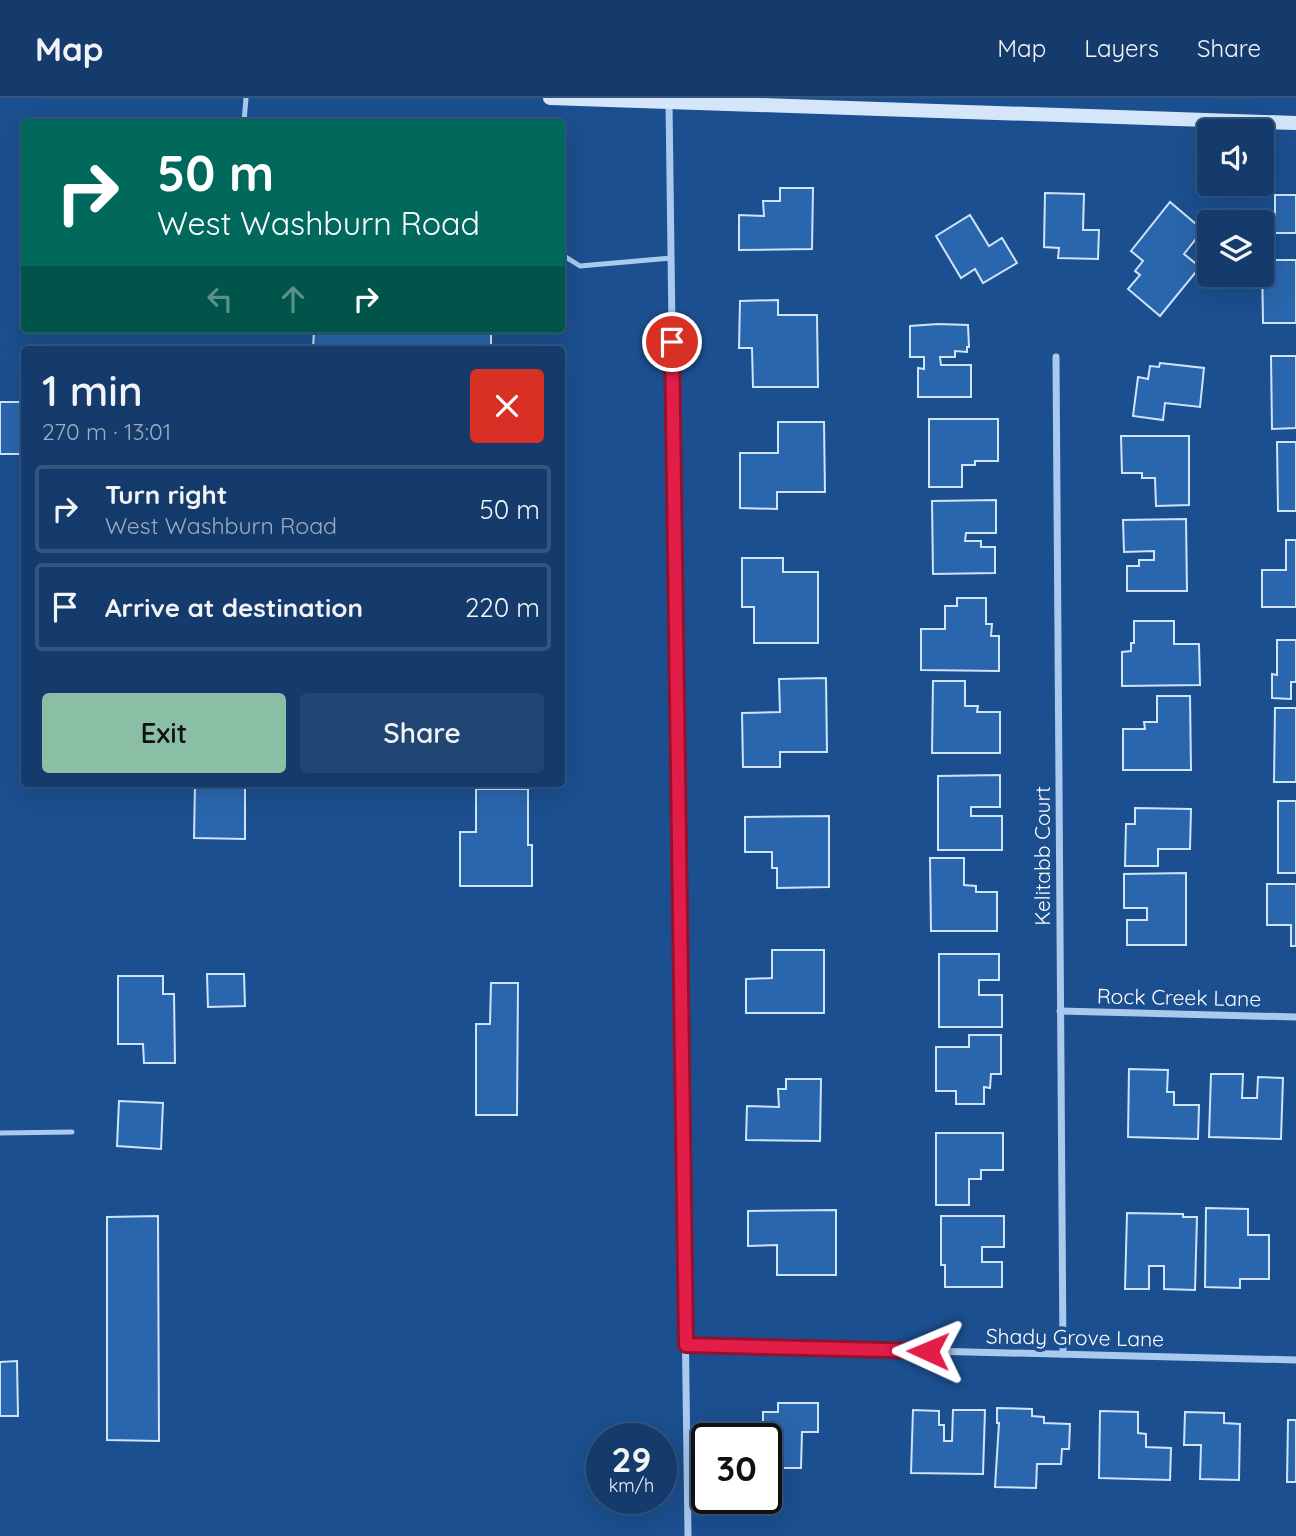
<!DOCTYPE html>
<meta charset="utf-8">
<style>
body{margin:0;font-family:Quicksand,sans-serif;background:#214673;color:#f1f3f6;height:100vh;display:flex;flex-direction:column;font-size:26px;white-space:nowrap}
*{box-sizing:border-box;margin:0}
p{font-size:23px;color:#9dadc1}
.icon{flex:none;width:38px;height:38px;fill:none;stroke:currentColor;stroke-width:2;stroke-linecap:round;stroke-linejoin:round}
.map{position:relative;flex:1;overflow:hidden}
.drawer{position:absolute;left:21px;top:248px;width:544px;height:441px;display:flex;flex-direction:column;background:#143b6b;border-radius:7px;box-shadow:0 7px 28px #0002,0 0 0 2px #33557e}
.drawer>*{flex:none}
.top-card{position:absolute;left:21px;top:21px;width:544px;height:214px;border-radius:7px;box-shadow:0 7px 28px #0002,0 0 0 2px #33557e;background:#00695c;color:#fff;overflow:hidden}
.buttons{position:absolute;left:1197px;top:21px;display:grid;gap:14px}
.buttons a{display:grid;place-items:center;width:77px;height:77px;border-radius:7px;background:#143b6b;box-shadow:0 7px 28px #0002,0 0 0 2px #33557e;font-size:35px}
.speed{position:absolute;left:586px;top:1325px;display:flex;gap:14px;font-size:35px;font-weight:700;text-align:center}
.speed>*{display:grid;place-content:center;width:91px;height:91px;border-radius:50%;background:#143b6b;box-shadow:0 7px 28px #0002,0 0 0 2px #33557e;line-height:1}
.speed small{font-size:18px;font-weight:400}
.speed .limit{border:4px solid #111;border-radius:10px;background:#fff;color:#111}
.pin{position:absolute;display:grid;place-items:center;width:60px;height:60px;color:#fff;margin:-30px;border:4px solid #fff;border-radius:50%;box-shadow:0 2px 7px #0007}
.me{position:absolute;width:77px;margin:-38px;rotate:271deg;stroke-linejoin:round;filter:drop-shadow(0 0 5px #0008)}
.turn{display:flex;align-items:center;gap:24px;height:147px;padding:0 21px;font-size:32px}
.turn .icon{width:91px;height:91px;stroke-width:2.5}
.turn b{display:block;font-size:49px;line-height:60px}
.lanes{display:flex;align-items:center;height:66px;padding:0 21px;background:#0003;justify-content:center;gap:35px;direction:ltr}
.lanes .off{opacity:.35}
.round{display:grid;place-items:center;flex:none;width:74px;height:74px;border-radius:7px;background:#214673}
.overview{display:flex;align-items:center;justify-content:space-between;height:119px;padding:0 21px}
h1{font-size:42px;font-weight:600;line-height:52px}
.button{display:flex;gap:14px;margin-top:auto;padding:14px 21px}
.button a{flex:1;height:80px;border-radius:7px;background:#8abfa5;color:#111;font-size:28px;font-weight:600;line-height:80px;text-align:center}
.button a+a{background:#214673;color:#f1f3f6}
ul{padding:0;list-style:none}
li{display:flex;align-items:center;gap:21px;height:88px;margin:0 14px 10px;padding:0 7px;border:4px solid #33557e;border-radius:7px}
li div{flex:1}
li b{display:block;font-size:26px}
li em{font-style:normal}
header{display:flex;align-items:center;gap:42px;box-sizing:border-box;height:98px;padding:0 35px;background:#143b6b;border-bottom:2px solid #33557e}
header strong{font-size:33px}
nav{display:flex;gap:38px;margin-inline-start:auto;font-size:24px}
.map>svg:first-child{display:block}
.building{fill:#2a66ad;stroke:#cfe3fa;stroke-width:2}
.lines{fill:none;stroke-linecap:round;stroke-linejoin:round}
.service{stroke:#a9c9ee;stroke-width:5}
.minor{stroke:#a9c9ee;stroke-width:7}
.secondary{stroke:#d6e6fa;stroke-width:14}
.route-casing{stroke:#92132f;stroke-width:18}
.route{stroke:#e11d48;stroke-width:12}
.labels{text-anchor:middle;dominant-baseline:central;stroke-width:7;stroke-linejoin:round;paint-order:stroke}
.street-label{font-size:21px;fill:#fff;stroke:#1b4f8f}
</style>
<header>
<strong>Map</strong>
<nav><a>Map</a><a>Layers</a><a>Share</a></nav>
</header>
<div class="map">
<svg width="1296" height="1438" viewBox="0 0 1296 1438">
<rect width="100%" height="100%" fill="#1b4f8f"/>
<g class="building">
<polygon points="780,90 813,90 812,151 739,152 739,117 764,118 763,103 780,103"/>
<polygon points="1045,95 1084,96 1083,132 1099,132 1098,161 1058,160 1059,150 1044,149"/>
<rect x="1275" y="97" width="21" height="38"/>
<polygon points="1170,104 1203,132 1184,156 1200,169 1160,218 1128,191 1140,177 1135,173 1143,163 1131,153"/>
<polygon points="970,117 989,148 1002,140 1017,165 983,185 975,171 961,180 936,138"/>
<polygon points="1262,162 1296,162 1296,225 1263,225"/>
<polygon points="778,202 778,217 817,217 818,289 753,289 752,250 739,250 740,203"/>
<polygon points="938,226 968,227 969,249 967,249 967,254 955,253 955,259 940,259 941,267 971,267 971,299 918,299 918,270 924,271 924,259 910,259 910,228"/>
<polygon points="314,231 491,231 491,252 313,252"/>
<polygon points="1271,258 1296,258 1296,330 1272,331"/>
<polygon points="1160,265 1204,270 1200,309 1165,305 1163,322 1133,318 1138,279 1148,281 1150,268 1159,269"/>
<rect x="0" y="304" width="24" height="52"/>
<polygon points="929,321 998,321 998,363 975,363 975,367 962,367 962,389 929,389"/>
<polygon points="778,324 824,324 825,394 777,394 777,411 740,410 740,355 778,355"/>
<polygon points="1121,338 1189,338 1189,407 1156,408 1155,380 1142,380 1142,375 1122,375"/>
<polygon points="1277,344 1296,344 1296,413 1278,413"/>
<polygon points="996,402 996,435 966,435 965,443 981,443 981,449 995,449 995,475 933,476 932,403"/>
<polygon points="1186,421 1187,493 1127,493 1127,468 1139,468 1139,462 1154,462 1154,453 1124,454 1123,422"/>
<polygon points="1286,442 1296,442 1296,509 1262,509 1262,472 1286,472"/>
<polygon points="742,460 783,460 783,474 818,474 818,545 754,545 754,509 742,509"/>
<polygon points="957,500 986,500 986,526 992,526 991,538 999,538 999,573 921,572 921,531 945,531 945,508 957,508"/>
<polygon points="1134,523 1174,523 1174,546 1199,546 1200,587 1122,588 1122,554 1131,553 1131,545 1134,545"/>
<polygon points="1277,542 1296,542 1296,584 1291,584 1291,601 1272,600 1272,576 1277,577"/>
<polygon points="826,580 827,654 780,654 780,669 743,669 742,615 780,614 779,581"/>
<polygon points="933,583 965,583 965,608 978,608 977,614 1000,614 1000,655 932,655"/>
<polygon points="1157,598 1190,598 1191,672 1123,672 1123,631 1145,631 1144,624 1157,624"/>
<polygon points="1275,610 1296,610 1296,684 1274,684"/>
<polygon points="1000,677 1000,709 971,709 971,718 1002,718 1002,752 938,752 938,678"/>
<polygon points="195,686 245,686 245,741 194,740"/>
<polygon points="476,691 528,691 528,747 532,747 532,788 460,788 460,734 476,734"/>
<rect x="1278" y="703" width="18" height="72"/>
<polygon points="1135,710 1191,711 1190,751 1158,751 1158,768 1125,768 1126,726 1135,726"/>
<polygon points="829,718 829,789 777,790 777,770 772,770 772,754 745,754 745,719"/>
<polygon points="930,760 964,760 964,787 976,788 976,794 997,794 997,833 931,833"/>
<polygon points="1186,775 1186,847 1127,847 1127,822 1147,822 1147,810 1124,810 1124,776"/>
<polygon points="1267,786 1296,786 1296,848 1291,848 1291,827 1267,827"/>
<polygon points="772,852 824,852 824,915 746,915 746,881 772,880"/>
<polygon points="939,856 999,856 999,882 979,882 979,897 1002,897 1002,929 939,929"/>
<polygon points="207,876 244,876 245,908 208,909"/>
<polygon points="118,878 163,878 163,896 174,896 175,965 144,965 143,946 118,946"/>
<polygon points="491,885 518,885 517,1017 476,1017 476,926 490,926"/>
<polygon points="969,937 1001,937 1001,976 991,976 990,990 984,989 984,1006 956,1006 956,993 936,993 936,949 969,949"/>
<polygon points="1129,971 1168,972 1167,994 1174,994 1174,1007 1199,1007 1198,1041 1128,1039"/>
<polygon points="1211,976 1243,976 1242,1000 1257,1000 1258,979 1283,980 1281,1041 1209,1039"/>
<polygon points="786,981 821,981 820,1043 746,1042 747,1008 779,1009 778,991 786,991"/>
<polygon points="119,1003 163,1005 161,1051 117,1048"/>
<polygon points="936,1035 1003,1035 1003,1072 981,1072 981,1081 969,1081 969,1107 936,1107"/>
<polygon points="1206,1110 1248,1111 1248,1137 1269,1137 1269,1181 1240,1181 1240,1190 1205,1189"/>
<polygon points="836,1112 836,1177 777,1177 777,1147 748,1148 748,1113"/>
<polygon points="1127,1115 1183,1116 1183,1119 1197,1119 1195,1192 1164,1191 1164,1168 1149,1168 1149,1191 1125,1191"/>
<polygon points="158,1118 159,1343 107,1342 107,1119"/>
<polygon points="941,1118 1004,1118 1004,1149 982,1149 982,1164 1002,1164 1002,1189 945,1189 945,1167 941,1167"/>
<polygon points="17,1263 18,1318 0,1318 0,1264"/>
<polygon points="778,1305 818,1305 818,1334 802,1334 801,1370 766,1370 766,1340 763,1340 763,1314 778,1314"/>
<polygon points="997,1310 1032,1311 1032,1318 1044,1319 1044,1325 1070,1326 1069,1351 1062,1351 1061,1366 1037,1366 1036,1390 995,1389 999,1325 997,1325"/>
<polygon points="913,1312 939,1313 939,1327 944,1327 944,1343 952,1343 953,1312 985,1312 983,1376 911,1375"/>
<polygon points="1100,1313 1138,1314 1138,1335 1146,1336 1146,1349 1171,1350 1170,1382 1099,1380"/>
<polygon points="1185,1314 1224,1315 1224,1325 1240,1326 1239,1382 1200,1381 1201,1347 1184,1347"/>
<polygon points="1288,1322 1296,1322 1296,1384 1287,1384"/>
</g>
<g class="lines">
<g class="service">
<polyline points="244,24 246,0"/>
<polyline points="562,118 564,158 562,158"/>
<polyline points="564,158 580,168 671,160"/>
<polyline points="0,1035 72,1034"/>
</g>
<g class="minor">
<polyline points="669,4 688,1438"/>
<polyline points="1056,259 1063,1256"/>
<polyline points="1060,913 1296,919"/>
<polyline points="686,1247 1296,1262"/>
</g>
<polyline class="secondary" points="550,0 1296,25"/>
</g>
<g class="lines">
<defs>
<polyline id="route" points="672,244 686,1247 928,1253"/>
</defs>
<use href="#route" class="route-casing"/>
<use href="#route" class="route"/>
</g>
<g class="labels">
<g class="street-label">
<text transform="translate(1042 758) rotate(-90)">Kelitabb Court</text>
<text transform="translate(1179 899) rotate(1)">Rock Creek Lane</text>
<text transform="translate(1075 1239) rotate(1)">Shady Grove Lane</text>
</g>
</g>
</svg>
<div class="buttons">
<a><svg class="icon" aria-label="sound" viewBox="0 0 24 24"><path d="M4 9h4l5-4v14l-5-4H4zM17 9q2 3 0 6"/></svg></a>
<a><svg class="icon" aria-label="layers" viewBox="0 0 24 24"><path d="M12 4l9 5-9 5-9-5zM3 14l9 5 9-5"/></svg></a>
</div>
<div class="speed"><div>29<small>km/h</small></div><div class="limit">30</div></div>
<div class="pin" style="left:672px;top:244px;background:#d93025"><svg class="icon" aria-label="arrive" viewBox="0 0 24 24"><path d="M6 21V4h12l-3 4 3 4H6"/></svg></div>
<svg class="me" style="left:928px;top:1253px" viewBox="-20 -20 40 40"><path d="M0-17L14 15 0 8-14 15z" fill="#e11d48" stroke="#fff" stroke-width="4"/></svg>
<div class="top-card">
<div class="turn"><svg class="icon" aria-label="right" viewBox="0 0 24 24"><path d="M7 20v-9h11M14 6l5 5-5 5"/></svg><div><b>50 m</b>West Washburn Road</div></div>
<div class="lanes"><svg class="icon off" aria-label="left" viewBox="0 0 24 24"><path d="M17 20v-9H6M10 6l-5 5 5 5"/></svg><svg class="icon off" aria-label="ahead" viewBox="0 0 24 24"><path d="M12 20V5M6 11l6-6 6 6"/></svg><svg class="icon" aria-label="right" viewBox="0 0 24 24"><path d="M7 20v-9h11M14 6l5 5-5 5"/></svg></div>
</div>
<section class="drawer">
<div class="overview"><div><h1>1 min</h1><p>270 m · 13:01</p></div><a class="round" style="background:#d93025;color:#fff"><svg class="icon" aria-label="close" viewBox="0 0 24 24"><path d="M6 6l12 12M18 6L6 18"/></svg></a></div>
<ul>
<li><svg class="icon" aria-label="right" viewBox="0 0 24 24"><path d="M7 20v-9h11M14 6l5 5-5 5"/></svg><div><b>Turn right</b><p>West Washburn Road</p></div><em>50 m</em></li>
<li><svg class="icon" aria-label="arrive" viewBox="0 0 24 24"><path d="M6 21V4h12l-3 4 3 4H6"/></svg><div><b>Arrive at destination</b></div><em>220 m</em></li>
</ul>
<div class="button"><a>Exit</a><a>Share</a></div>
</section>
</div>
